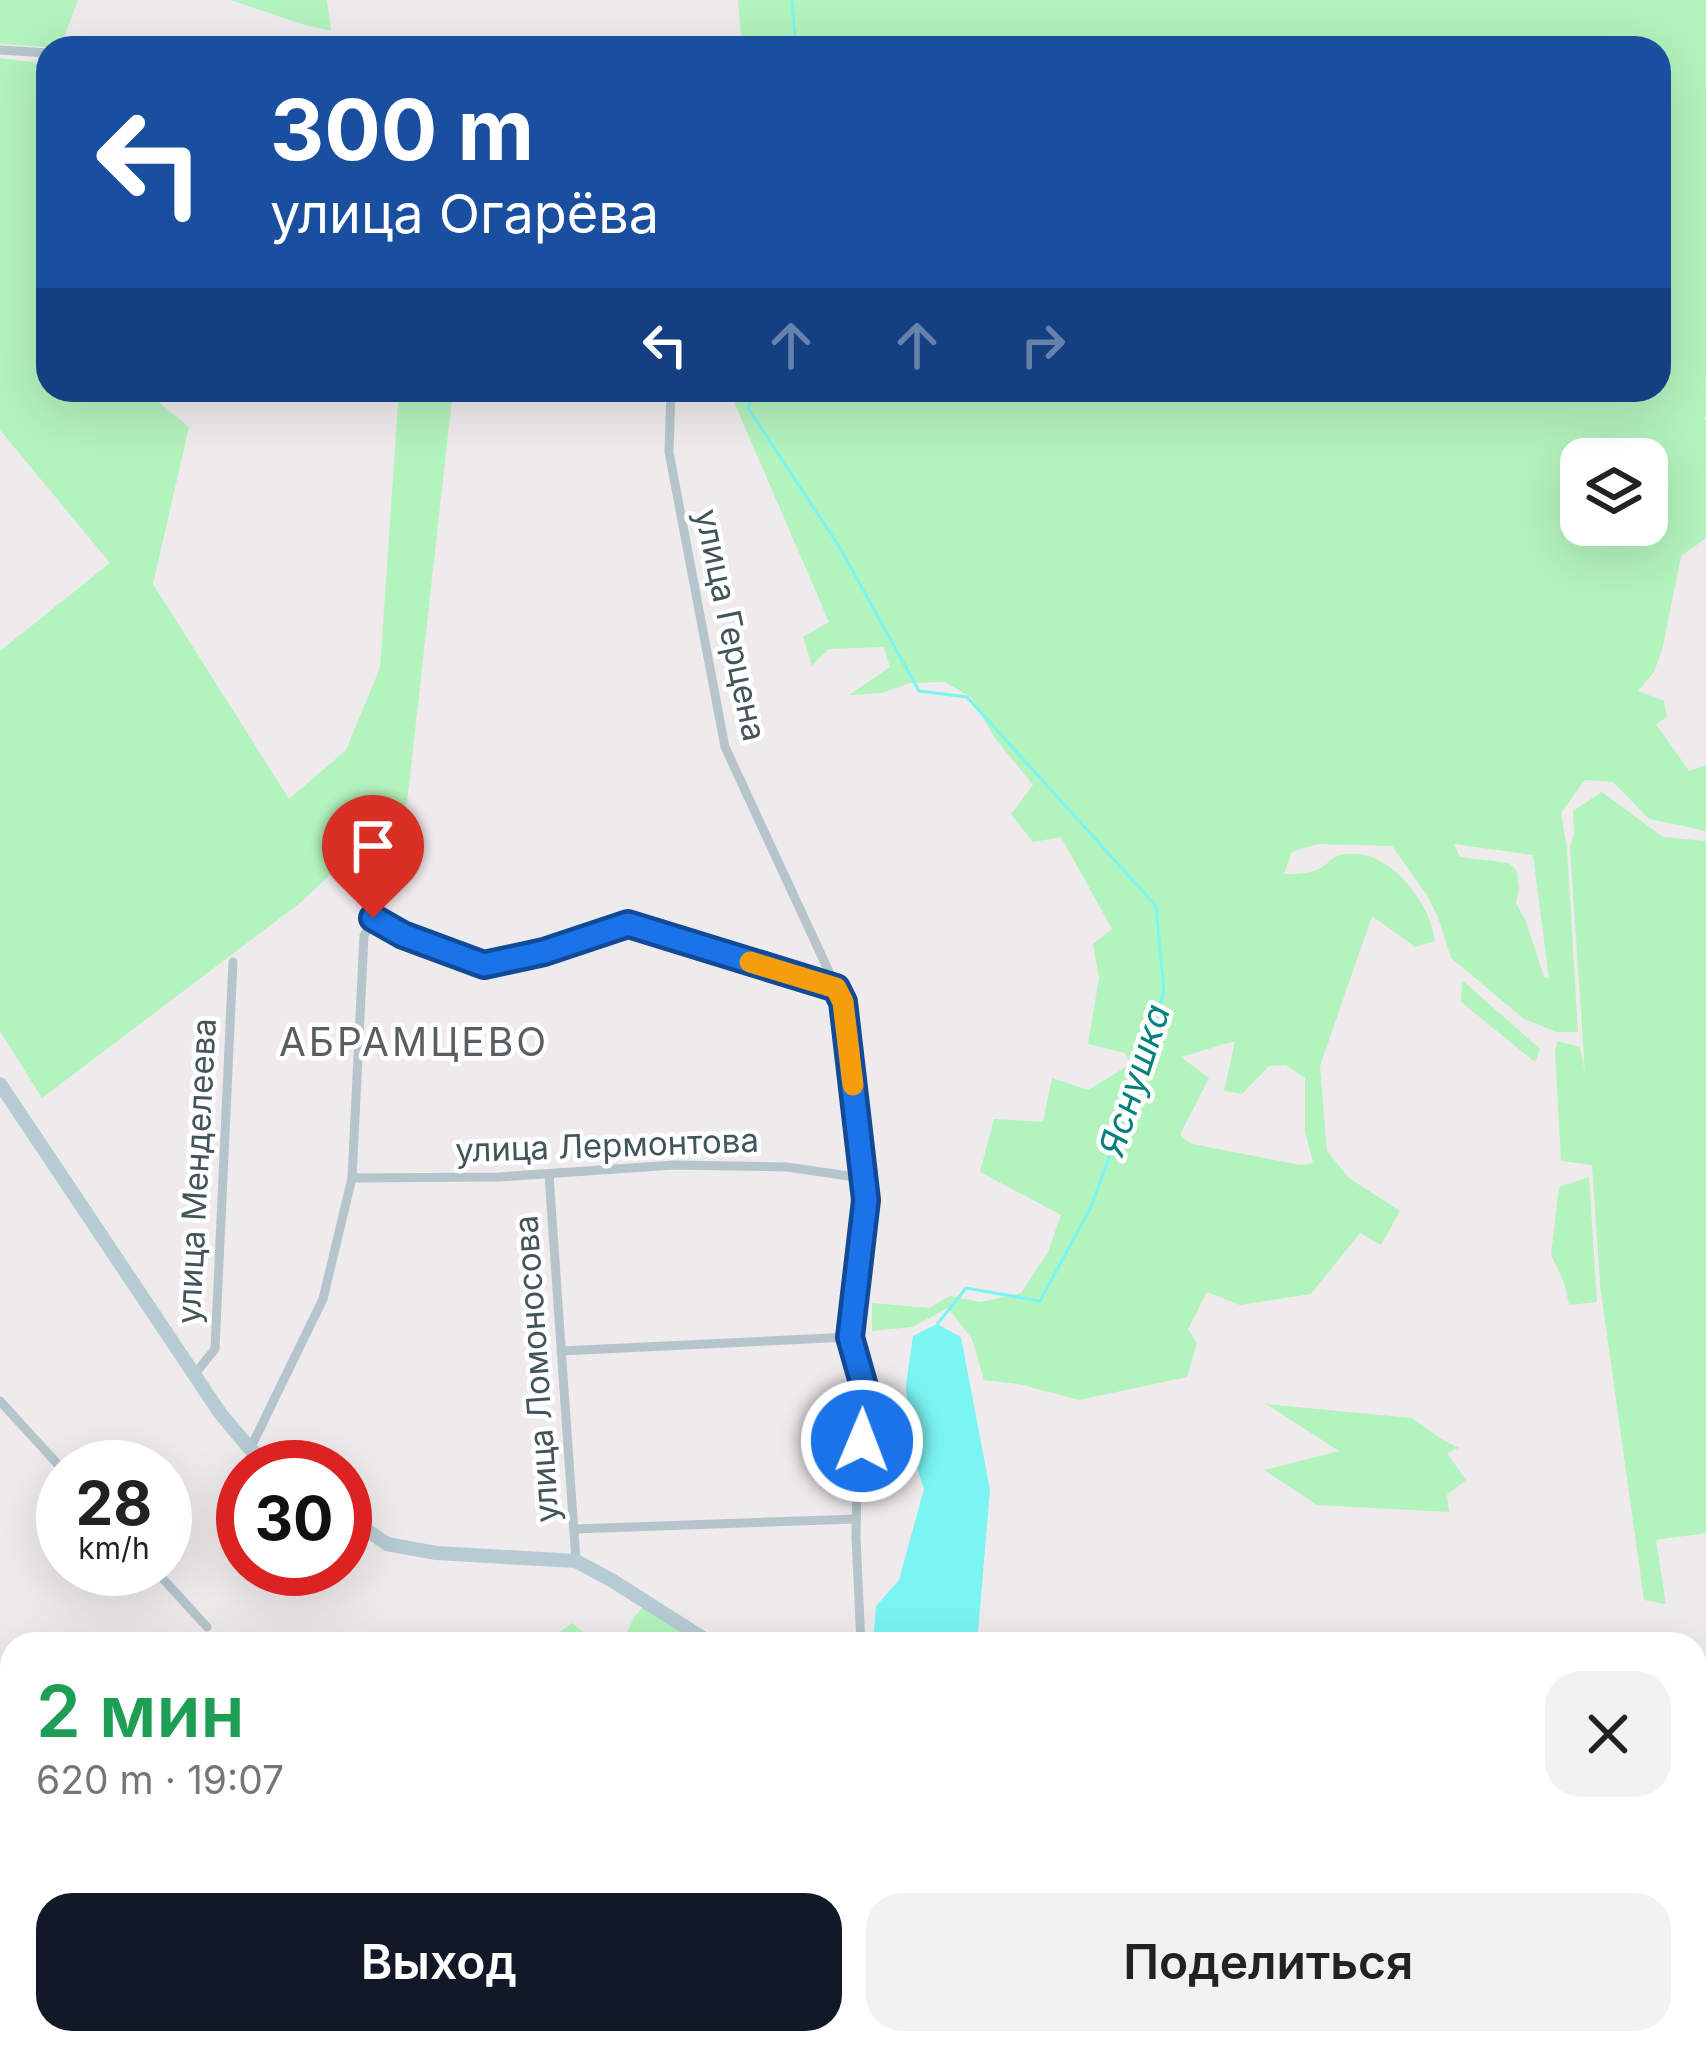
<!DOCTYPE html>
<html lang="ru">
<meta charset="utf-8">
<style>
body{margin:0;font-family:Inter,sans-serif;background:#f2f2f2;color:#222;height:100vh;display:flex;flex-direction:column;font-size:45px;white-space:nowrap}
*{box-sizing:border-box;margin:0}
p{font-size:39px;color:#767676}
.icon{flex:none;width:66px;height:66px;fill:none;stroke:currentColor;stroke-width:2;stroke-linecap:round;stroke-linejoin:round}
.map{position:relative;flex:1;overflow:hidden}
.sheet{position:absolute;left:0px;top:1632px;width:1707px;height:423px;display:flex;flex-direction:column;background:#fff;border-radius:36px 36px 0 0;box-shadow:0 12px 48px #0002}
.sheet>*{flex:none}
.hud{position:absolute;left:36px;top:36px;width:1635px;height:366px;border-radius:36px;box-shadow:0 12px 48px #0002;background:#1a4fa0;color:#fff;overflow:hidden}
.tools{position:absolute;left:1560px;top:438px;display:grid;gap:24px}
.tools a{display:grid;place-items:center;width:108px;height:108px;border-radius:24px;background:#fff;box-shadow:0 12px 48px #0002;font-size:60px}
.speed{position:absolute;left:36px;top:1440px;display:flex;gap:24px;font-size:60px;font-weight:700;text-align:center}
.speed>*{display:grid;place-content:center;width:156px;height:156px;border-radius:50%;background:#fff;box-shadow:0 12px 48px #0002;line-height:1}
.speed small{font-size:30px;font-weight:400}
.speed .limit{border:18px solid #d22;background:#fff;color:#111}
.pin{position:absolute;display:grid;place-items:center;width:102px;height:102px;color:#fff;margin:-123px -51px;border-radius:50% 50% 50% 0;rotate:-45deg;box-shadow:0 0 12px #0007}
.pin .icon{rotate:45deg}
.me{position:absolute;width:132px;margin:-66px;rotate:1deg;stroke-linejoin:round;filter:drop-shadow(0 0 9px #0008)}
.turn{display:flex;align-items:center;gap:42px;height:252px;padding:0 36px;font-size:54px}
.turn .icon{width:156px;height:156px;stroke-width:2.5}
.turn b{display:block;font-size:84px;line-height:102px}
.lanes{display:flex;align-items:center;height:114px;padding:0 36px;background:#0003;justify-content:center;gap:60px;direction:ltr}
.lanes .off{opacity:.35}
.round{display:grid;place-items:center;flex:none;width:126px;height:126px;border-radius:36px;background:#f2f2f2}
.headline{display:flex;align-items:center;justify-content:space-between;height:204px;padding:0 36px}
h1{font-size:72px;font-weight:600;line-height:90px;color:#1e9e55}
.cta{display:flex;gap:24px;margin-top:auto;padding:24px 36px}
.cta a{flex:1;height:138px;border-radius:36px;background:#111827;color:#fff;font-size:48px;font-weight:600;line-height:138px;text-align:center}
.cta a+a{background:#f2f2f2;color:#222}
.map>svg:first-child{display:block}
.green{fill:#b3f3bd;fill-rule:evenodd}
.water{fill:#7bf5f2}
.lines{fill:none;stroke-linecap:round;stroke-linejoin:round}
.stream{stroke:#7bf5f2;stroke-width:3}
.street{stroke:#b5c5cb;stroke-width:9}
.secondary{stroke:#b6cbd3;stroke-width:14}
.route-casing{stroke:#114b97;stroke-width:30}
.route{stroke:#1a73e8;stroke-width:21}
.slow{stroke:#f59e0b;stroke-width:21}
.labels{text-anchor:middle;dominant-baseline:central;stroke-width:9;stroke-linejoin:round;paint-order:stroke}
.street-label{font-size:33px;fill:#42555b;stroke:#fff}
.water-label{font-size:36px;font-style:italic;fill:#05807e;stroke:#fff}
.quarter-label{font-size:39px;letter-spacing:3px;fill:#585e61;stroke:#fff}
</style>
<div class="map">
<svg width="1706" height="2054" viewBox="0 0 1706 2054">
<rect width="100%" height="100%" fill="#efebec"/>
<g class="green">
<polygon points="0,0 78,0 60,48 0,44"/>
<polygon points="231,0 327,0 331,31 305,25"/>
<path d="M738,0H1706V417L1703,418L1706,420V538L1681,556L1662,650L1654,672L1638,691L1664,701L1667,717L1656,724L1689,771L1706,765V831L1649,819L1613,782L1585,780L1561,813L1567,849L1578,1032H1557L1524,1019L1451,958L1438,917L1427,895L1392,846L1317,844L1292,852L1284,874C1295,874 1313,874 1322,867C1328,864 1331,858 1337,856C1384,841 1430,900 1435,941L1415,947L1372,916L1320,1066L1327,1151L1349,1178L1400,1211L1381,1245L1360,1233L1311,1294L1240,1305L1207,1292L1188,1329L1197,1343L1187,1377L1079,1400L1019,1384L984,1380L972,1339L948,1308L912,1327L872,1331V1303L929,1308L950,1296L981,1302L1021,1293L1048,1252L1061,1215L980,1172L994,1119L1043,1122L1052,1078L1088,1090L1131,1064L1125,1053L1088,1044L1099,978L1093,944L1112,929L1061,837L1033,842L1011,814L1033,785L994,737L972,698L945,682L910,683L882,693L849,695L890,667L884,647L828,649L812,666L803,637L829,622L734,402L720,390H1659V48H742ZM1581,459H1647V525H1581ZM1454,844L1533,855L1549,979L1544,977L1526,921L1516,903L1519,889L1517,871L1509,863L1460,857ZM1235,1041L1224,1091L1242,1094L1269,1066L1286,1065L1305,1078V1131L1313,1163L1301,1165L1192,1144L1180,1135L1209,1078L1181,1057Z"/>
<polygon points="0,58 48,64 48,390 144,390 189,427 153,584 289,799 346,750 380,668 399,390 453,390 407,803 300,903 42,1098 0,1031 0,651 110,563 0,430"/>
<polygon points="1602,792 1663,837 1706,841 1706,1533 1656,1540 1666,1604 1644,1600 1600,1285 1592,1165 1561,1161 1555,1051 1558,1041 1580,1047 1585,1073 1570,847 1574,835 1573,811"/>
<polygon points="1462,980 1540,1049 1535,1062 1461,1002"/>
<polygon points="1589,1177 1597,1302 1569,1305 1565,1285 1551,1254 1559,1187"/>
<polygon points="1266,1404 1412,1418 1441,1439 1459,1448 1447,1453 1466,1480 1447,1495 1449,1512 1317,1505 1264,1470 1339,1451"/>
<polygon points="643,1607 698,1644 622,1644 634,1617"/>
<polygon points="572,1623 598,1644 546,1644 547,1641"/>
<polygon points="0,1951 12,1954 12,2043 162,2043 171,2054 0,2054"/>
<polygon points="439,2043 1201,2043 1206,2049 1205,2043 1334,2043 1323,2054 1106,2054 1086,2045 1080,2054 463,2054"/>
<polygon points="1419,2043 1542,2043 1538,2054 1415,2054 1415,2045"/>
</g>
<polygon class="water" points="937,1324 961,1337 990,1490 977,1644 873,1644 876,1606 899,1580 924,1489 910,1445 906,1385 913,1336"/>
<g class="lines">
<g class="stream">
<polyline points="792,0 796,48"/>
<polyline points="794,390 794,395 754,391 748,408 840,548 919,691 967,697 1156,906 1164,991 1136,1084 1091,1207 1040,1301 966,1288 938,1323"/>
<polyline points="963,2043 972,2054"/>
</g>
<g class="street">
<polyline points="0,50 48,53"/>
<polyline points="671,390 669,452 725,747 843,1002 866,1200 850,1337 867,1397 857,1484 856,1537 861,1644"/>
<polyline points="549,1175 576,1561"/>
<polyline points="352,1178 499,1177 674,1165 787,1167 862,1178"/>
<polyline points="561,1351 850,1337"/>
<polyline points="194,1375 215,1349 233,962"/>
<polyline points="0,1401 63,1470"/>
<polyline points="250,1449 323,1299 352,1178 364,936 373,918 403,935 484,965 544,952 628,924 836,988"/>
<polyline points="574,1529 856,1519"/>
<polyline points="154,1569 207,1627"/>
</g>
<g class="secondary">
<polyline points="0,1084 220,1413 250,1449 275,1467"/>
<polyline points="345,1515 387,1544 436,1553 576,1561 613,1581 712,1644"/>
<polyline points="1695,1728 1706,1727"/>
</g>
</g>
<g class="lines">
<defs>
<polyline id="route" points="373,918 403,935 484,965 544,952 628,924 836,988 843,1002 866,1200 850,1337 867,1397 862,1441"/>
</defs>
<use href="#route" class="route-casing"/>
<use href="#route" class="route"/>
<polyline class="slow" points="750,962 836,988 843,1002 853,1085"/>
</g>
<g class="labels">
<g class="street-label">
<text transform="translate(731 625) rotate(78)">улица Герцена</text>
<text transform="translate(607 1145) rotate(-2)">улица Лермонтова</text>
<text transform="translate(196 1171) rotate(-87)">улица Менделеева</text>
<text transform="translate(536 1369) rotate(-94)">улица Ломоносова</text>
</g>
<g class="water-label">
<text transform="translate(1134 1080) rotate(-72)">Яснушка</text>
</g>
<g class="quarter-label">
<text x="414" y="1041">АБРАМЦЕВО</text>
</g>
</g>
</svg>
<div class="tools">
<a><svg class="icon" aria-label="layers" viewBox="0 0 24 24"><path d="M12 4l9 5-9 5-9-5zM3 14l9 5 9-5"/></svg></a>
</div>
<div class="speed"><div>28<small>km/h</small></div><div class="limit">30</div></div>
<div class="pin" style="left:373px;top:918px;background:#d93025"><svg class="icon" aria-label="arrive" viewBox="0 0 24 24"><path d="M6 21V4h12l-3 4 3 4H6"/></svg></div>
<svg class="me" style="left:862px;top:1441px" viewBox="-20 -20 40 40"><circle r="17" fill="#1a73e8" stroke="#fff" stroke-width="3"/><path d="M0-11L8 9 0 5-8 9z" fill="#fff"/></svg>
<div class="hud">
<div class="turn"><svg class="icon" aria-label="left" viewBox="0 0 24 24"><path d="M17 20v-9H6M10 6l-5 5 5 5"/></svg><div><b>300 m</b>улица Огарёва</div></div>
<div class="lanes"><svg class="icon" aria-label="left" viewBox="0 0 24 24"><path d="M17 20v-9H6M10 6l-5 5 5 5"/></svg><svg class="icon off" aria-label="ahead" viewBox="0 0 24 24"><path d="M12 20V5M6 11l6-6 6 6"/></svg><svg class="icon off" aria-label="ahead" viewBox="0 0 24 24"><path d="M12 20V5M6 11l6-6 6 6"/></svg><svg class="icon off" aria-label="right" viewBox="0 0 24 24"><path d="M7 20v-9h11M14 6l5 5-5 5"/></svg></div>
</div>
<section class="sheet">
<div class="headline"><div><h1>2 мин</h1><p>620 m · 19:07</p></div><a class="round"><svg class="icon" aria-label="close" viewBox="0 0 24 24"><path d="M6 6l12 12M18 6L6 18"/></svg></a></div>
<div class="cta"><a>Выход</a><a>Поделиться</a></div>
</section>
</div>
